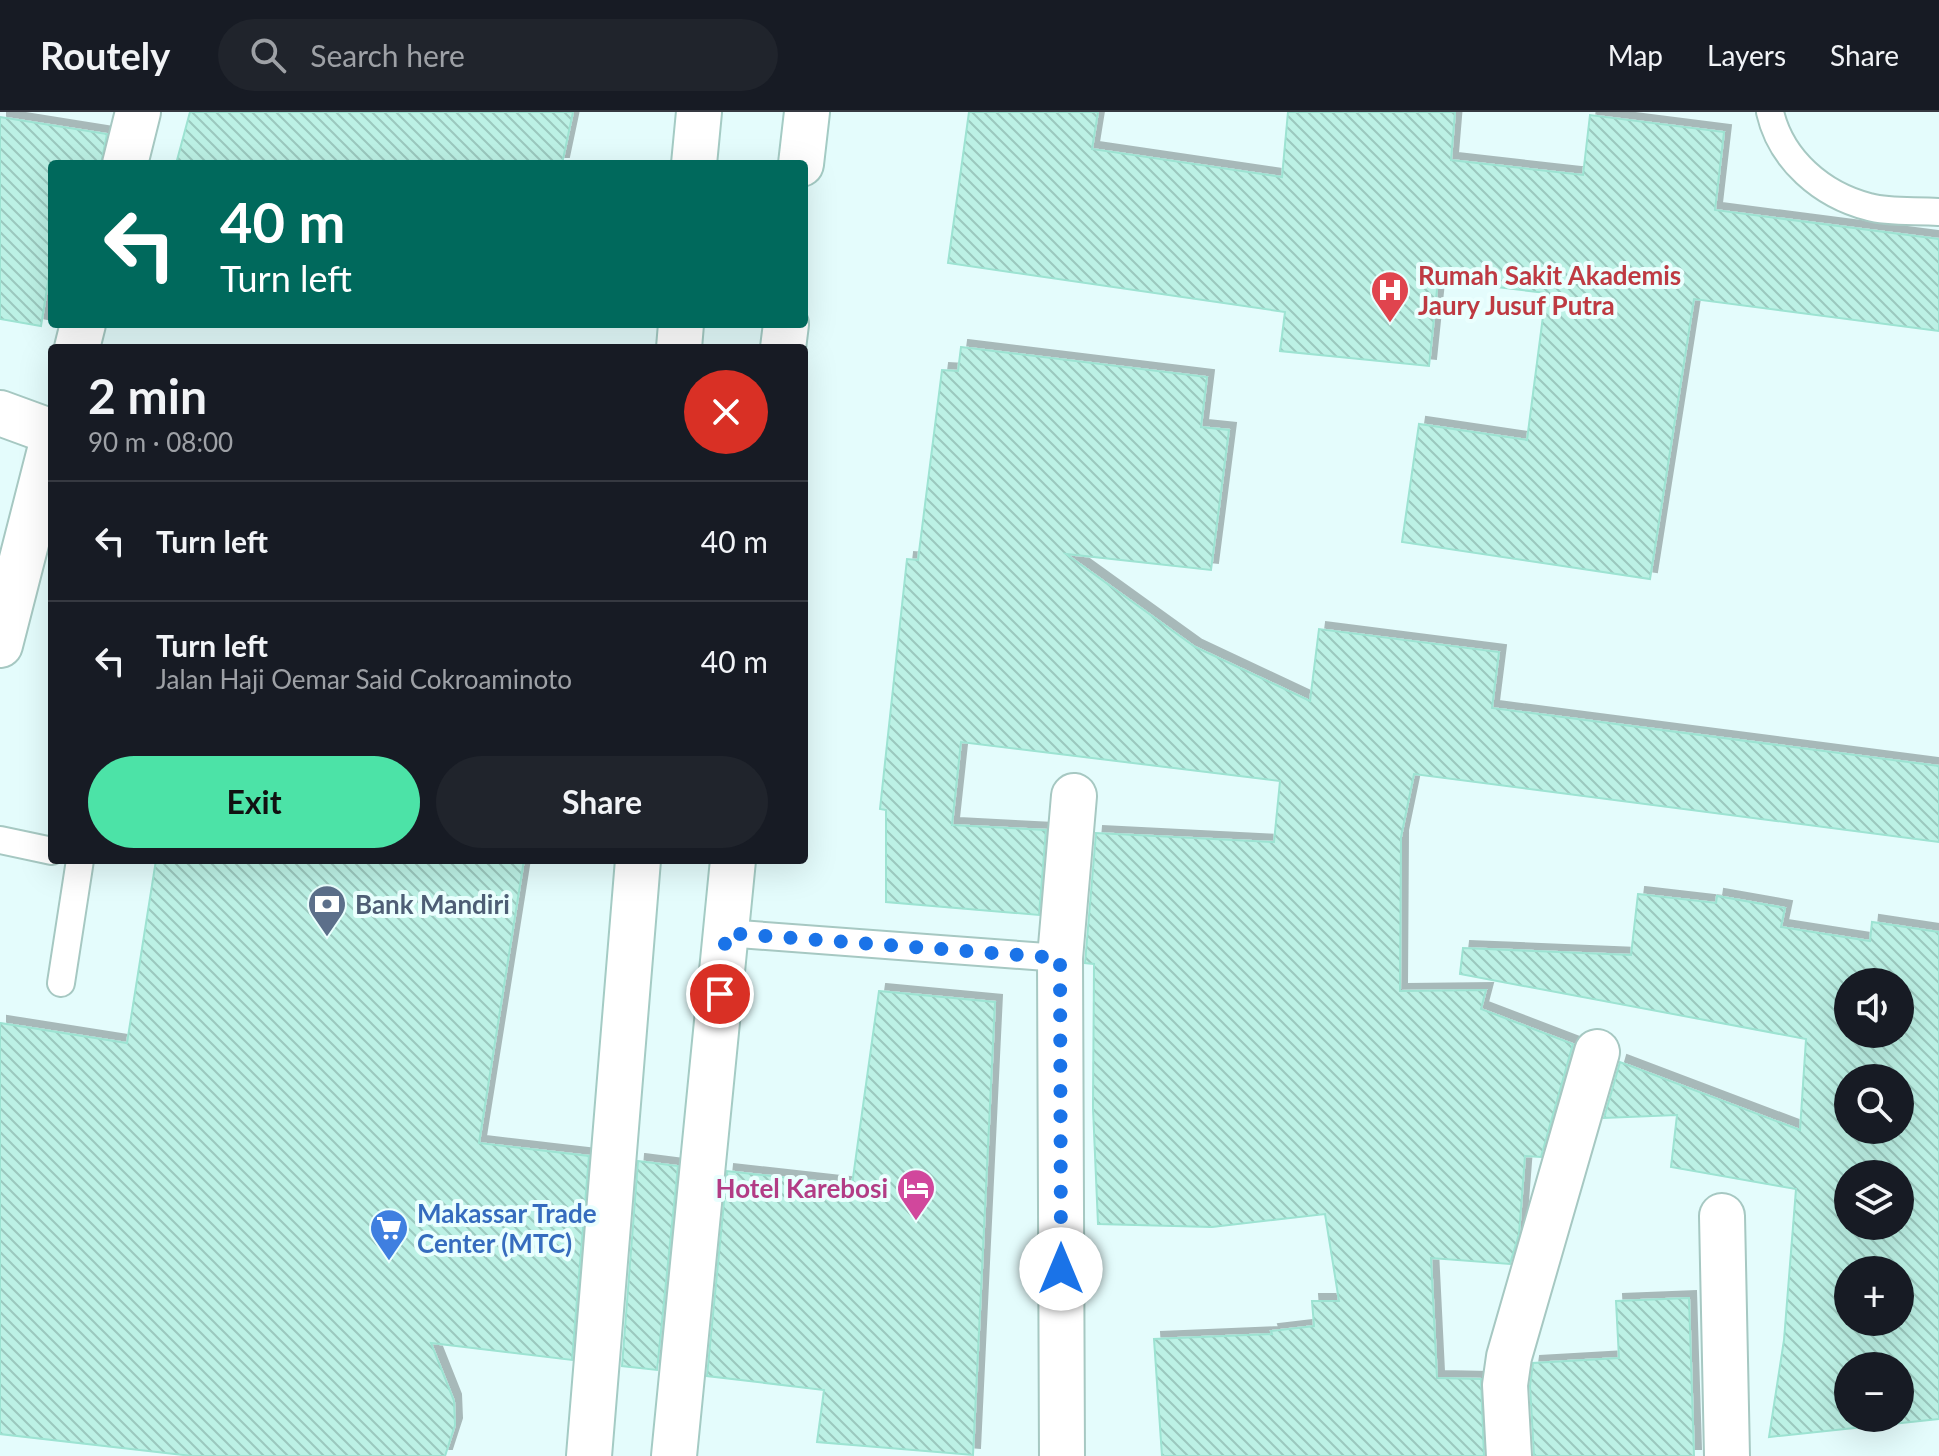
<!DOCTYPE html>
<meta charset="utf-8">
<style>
body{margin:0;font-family:Lato,sans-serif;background:#20242c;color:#f1f3f6;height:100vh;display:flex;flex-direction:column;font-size:30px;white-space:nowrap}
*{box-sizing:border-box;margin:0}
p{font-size:26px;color:#9ea1a6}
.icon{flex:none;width:44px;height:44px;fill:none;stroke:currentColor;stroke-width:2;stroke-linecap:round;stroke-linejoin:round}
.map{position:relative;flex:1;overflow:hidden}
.panel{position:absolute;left:48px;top:232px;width:760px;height:520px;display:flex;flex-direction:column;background:#171b24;border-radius:8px;box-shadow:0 8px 32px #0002}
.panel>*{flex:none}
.banner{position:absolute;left:48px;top:48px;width:760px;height:168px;border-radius:8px;box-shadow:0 8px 32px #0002;background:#00695c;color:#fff;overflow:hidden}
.buttons{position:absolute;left:1834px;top:856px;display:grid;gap:16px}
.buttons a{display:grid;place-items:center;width:80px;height:80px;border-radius:50%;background:#171b24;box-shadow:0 8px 32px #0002;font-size:40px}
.pin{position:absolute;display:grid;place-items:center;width:68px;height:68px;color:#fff;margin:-34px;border:4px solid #fff;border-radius:50%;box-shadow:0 2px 8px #0007}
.me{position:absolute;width:88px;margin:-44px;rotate:0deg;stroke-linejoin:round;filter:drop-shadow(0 0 6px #0008)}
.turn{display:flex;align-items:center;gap:28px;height:168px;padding:0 40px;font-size:36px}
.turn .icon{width:104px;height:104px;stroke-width:2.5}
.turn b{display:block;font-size:56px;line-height:68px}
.round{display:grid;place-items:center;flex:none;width:84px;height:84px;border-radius:42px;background:#20242c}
.headline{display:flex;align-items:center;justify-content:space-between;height:136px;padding:0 40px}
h1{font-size:48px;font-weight:700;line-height:60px}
.button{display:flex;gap:16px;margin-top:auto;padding:16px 40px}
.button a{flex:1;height:92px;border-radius:48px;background:#4ce3a7;color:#111;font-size:32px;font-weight:700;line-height:92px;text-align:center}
.button a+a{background:#20242c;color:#f1f3f6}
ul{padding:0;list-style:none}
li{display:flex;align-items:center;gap:24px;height:120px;padding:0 40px;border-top:2px solid #363941}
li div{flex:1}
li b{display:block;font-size:30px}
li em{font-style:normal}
header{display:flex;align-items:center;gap:48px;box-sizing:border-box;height:112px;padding:0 40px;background:#171b24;border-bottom:2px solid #363941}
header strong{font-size:38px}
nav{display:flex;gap:44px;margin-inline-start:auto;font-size:28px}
.search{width:560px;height:72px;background:#20242c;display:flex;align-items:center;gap:20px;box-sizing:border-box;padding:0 28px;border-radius:44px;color:#9ea1a6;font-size:30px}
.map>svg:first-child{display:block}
.building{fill:url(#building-back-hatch);stroke:#9de3d2;stroke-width:2;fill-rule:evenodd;filter:url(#shadow)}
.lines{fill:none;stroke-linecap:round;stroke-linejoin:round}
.service-casing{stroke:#a6c8c2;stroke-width:30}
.minor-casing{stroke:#a6c8c2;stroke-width:48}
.secondary-casing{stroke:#a4cbc4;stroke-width:48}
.service{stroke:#fff;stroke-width:26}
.minor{stroke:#fff;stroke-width:44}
.secondary{stroke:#fff;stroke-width:44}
.route{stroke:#1a73e8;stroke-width:14;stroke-dasharray:0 25.2}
.labels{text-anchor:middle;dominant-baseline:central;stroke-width:8;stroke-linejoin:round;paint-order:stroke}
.health-label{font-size:26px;font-weight:bold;fill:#be3a42;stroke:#eafffe;text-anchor:start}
.service-label{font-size:26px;font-weight:bold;fill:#4e5e75;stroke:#eafffe;text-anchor:start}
.hotel-label{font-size:26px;font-weight:bold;fill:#b23c85;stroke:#eafffe;text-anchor:end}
.shop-label{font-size:26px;font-weight:bold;fill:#366cbe;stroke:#eafffe;text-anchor:start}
</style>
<header>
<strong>Routely</strong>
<div class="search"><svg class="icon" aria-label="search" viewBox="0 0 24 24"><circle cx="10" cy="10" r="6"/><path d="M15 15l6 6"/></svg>Search here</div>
<nav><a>Map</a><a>Layers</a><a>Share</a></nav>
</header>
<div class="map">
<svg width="1939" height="1344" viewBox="0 0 1939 1344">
<defs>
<pattern id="building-back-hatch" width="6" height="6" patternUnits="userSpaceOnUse" patternTransform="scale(2)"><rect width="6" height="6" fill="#bcf1e5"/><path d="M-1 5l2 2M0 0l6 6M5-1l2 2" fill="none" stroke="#9bc8be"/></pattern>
<filter id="shadow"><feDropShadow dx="7" dy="-7" stdDeviation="0" flood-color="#0004"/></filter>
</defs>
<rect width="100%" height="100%" fill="#e4fcfc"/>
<g class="building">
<polygon points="190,0 573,0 562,52 176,52"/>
<polygon points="969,0 1098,0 1092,37 1282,65 1288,0 1455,0 1451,48 1583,63 1590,3 1724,20 1715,98 1939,127 1939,219 1694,187 1650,467 1402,430 1419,312 1527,328 1546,181 1438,168 1429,254 1280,239 1285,200 948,151"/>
<polygon points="0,5 107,22 101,52 52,52 52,146 41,214 0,207"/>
<polygon points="961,235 1207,265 1201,315 1229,318 1211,458 1066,442 1195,535 1310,589 1319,517 1499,540 1492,596 1939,654 1939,730 1414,662 1401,725 1400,879 1486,878 1481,897 1573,932 1541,1045 1525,1044 1519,1122 1510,1152 1431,1146 1437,1266 1481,1267 1484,1344 1162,1344 1154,1227 1272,1222 1271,1219 1314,1214 1312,1189 1339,1189 1325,1102 1212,1115 1098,1112 1093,996 1094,852 1085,851 1096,721 1274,730 1280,669 961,630 952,713 1046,718 1039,803 886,790 886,698 880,697 907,447 918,448 942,258 958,259"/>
<polygon points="156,748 524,748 479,1031 589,1044 572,1248 431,1231 454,1289 455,1313 445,1344 192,1344 0,1322 0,911 127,931"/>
<path d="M1638,782L1716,791L1717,784L1785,796L1781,815L1870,829L1872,810L1939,820V1307L1769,1325L1784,1228L1796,1077L1671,1055L1677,1003L1604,1006L1620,950L1800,1018L1806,927L1460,862L1463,836L1631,843ZM1848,870H1900V922H1848ZM1848,966H1900V1018H1848ZM1848,1062H1900V1114H1848ZM1848,1158H1900V1210H1848ZM1848,1254H1900V1306H1848Z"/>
<polygon points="879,879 995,890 973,1343 817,1330 824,1278 707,1264 727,1059 852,1073"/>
<polygon points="638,1049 678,1054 657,1258 622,1254"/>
<polygon points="1689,1186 1694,1344 1534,1344 1530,1274 1533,1251 1619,1246 1616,1189"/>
</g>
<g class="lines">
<defs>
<g id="service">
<path d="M1770,0C1781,48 1822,83 1869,95C1890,101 1917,98 1939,100"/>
<polyline points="0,728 52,739"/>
<polyline points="726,821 1060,846"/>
<polyline points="61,871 80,748"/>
</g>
<g id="minor">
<polyline points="125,52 138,0"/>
<polyline points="77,236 83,212"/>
<polyline points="0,301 52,320"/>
<polyline points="0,533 52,330"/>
<polyline points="1722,1104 1727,1344"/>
<polyline points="1062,1344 1060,846 1074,684"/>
<polyline points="1509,1344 1505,1273 1509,1245 1597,940"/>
</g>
<g id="secondary">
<polyline points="694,52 699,0"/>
<polyline points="801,52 807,0"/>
<polyline points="679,236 681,212"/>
<polyline points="783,236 786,212"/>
<polyline points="589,1344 638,748"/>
<polyline points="674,1344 733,748"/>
</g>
</defs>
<use href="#service" class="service-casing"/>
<use href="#minor" class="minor-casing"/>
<use href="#secondary" class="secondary-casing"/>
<use href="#service" class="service"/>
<use href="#minor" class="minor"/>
<use href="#secondary" class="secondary"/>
</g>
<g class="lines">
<polyline class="route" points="720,882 726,821 1060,846 1061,1157"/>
</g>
<defs>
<symbol id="hospital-pin" viewBox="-11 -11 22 30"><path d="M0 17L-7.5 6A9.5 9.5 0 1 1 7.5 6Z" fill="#e0444e" stroke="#eafffe"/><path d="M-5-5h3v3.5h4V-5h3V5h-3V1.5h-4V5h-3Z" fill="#fff"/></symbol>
<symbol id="bank-pin" viewBox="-11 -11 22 30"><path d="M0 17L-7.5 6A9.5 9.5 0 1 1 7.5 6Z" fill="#5c6f8a" stroke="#eafffe"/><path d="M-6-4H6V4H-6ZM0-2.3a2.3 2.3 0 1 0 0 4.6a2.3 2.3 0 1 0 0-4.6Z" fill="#fff"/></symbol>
<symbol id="hotel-pin" viewBox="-11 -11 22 30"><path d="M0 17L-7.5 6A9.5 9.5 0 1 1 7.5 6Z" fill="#d1479c" stroke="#eafffe"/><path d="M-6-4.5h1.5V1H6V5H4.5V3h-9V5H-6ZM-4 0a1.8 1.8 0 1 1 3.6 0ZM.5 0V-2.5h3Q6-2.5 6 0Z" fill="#fff"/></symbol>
<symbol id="supermarket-pin" viewBox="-11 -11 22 30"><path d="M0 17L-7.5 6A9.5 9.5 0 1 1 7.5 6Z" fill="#3f7fe0" stroke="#eafffe"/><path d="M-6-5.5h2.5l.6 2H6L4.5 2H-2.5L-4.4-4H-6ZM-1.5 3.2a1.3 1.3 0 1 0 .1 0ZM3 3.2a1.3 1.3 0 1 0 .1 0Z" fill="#fff"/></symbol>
</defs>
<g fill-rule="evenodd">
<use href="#hospital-pin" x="1368" y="156" width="44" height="60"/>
<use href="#bank-pin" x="305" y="770" width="44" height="60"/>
<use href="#hotel-pin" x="894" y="1054" width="44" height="60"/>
<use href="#supermarket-pin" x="367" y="1094" width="44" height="60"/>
</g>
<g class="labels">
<g class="health-label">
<text x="1418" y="163">Rumah Sakit Akademis<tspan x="1418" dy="30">Jaury Jusuf Putra</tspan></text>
</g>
<g class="service-label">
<text x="355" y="792">Bank Mandiri</text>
</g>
<g class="hotel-label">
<text x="888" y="1076">Hotel Karebosi</text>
</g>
<g class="shop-label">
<text x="417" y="1101">Makassar Trade<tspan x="417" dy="30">Center (MTC)</tspan></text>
</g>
</g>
</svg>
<div class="buttons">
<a><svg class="icon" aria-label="sound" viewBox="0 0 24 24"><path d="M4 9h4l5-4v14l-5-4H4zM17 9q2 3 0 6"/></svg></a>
<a><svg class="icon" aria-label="search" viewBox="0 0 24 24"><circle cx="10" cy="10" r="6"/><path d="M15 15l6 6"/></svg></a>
<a><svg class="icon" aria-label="layers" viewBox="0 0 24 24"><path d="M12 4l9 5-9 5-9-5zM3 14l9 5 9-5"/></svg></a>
<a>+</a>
<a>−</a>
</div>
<div class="pin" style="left:720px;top:882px;background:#d93025"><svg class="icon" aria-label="arrive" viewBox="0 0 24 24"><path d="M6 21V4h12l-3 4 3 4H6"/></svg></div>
<svg class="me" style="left:1061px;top:1157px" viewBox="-20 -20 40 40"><circle r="19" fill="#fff"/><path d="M0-13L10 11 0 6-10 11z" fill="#1a73e8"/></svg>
<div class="banner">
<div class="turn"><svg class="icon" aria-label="left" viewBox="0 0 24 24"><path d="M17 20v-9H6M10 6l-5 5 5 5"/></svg><div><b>40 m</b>Turn left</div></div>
</div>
<section class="panel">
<div class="headline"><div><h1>2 min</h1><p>90 m · 08:00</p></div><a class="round" style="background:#d93025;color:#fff"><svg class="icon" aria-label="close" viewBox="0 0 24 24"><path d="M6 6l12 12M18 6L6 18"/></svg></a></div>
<ul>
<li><svg class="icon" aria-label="left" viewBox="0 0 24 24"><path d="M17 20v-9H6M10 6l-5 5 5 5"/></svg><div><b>Turn left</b></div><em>40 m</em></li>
<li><svg class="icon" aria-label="left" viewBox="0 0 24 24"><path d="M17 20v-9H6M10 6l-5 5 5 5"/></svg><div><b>Turn left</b><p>Jalan Haji Oemar Said Cokroaminoto</p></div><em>40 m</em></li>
</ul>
<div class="button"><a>Exit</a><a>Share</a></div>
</section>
</div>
